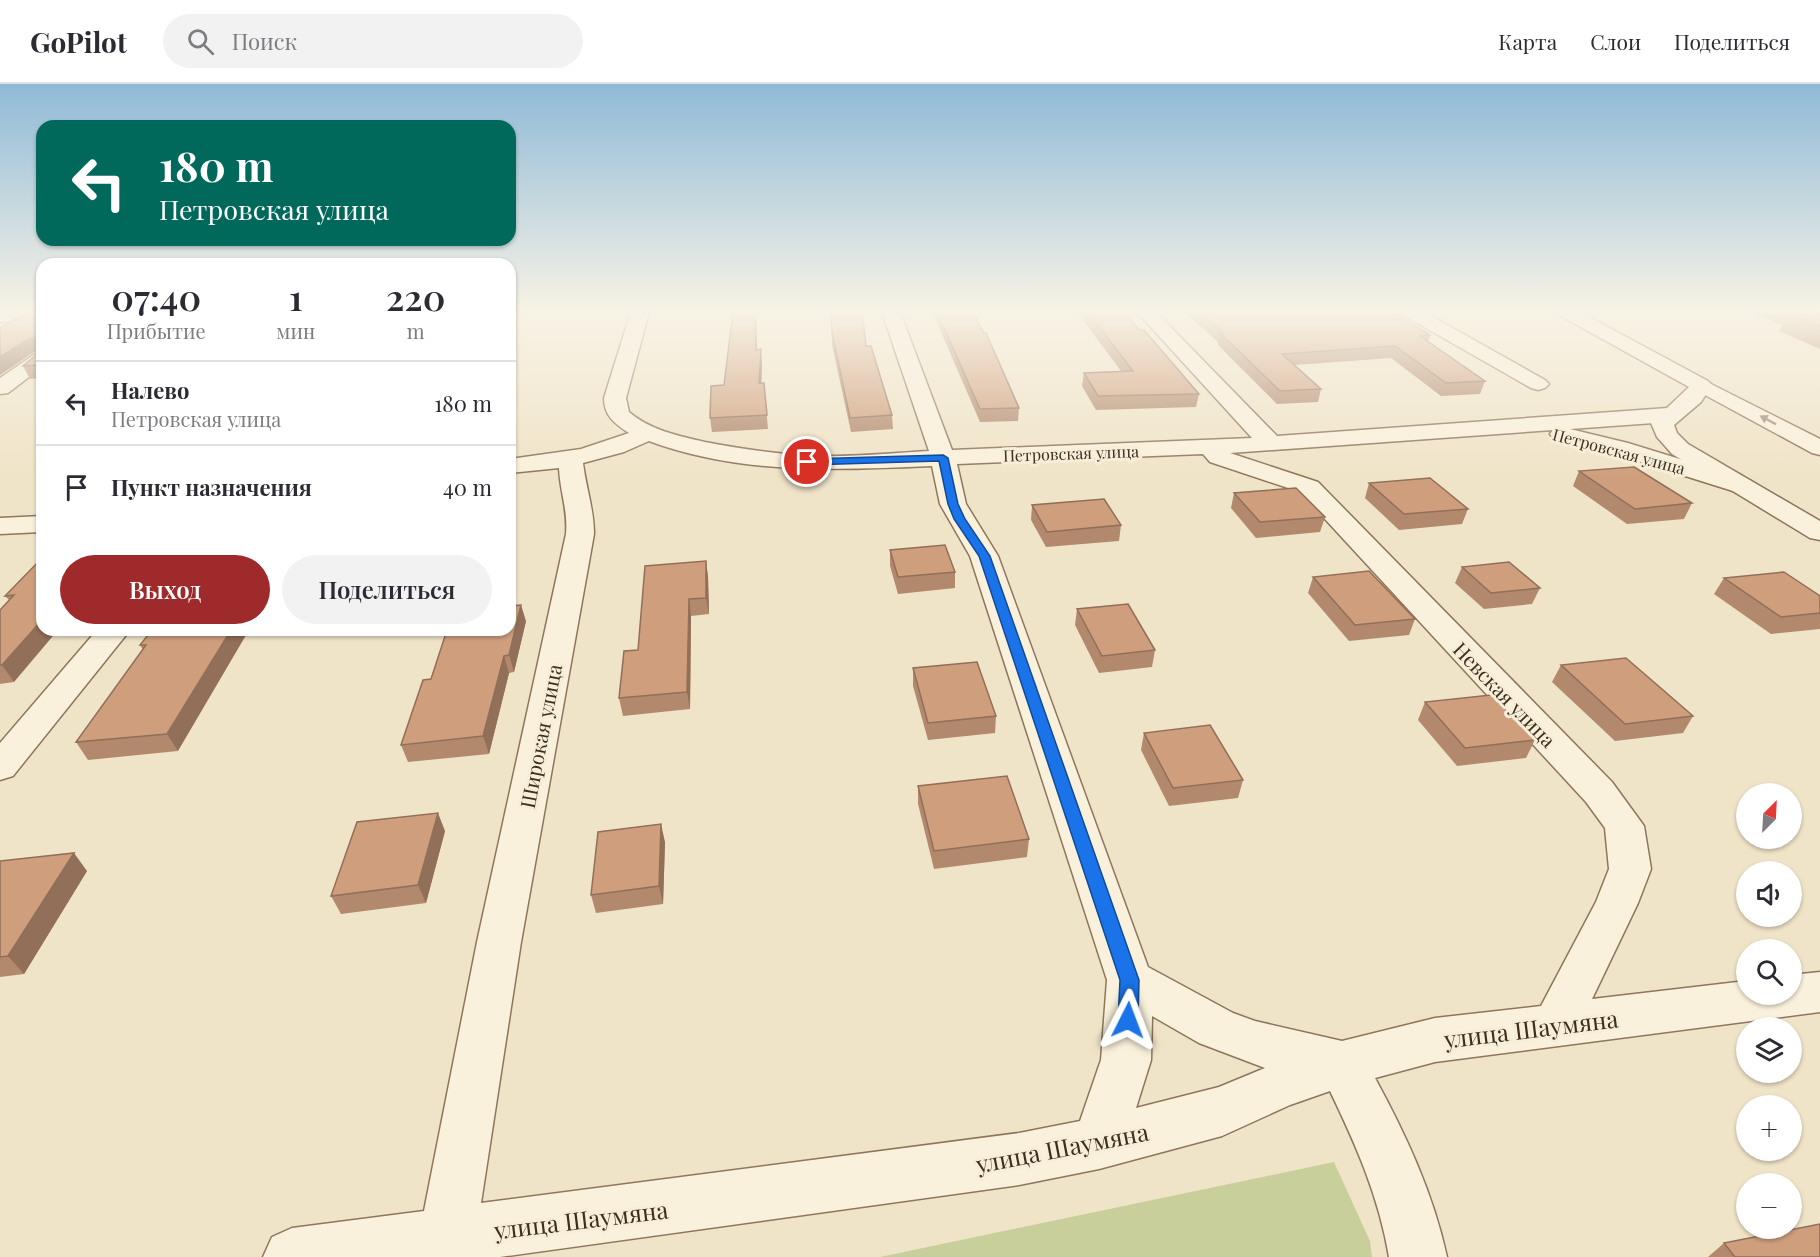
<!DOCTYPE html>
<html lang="ru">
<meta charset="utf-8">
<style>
body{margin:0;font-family:"Playfair Display",serif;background:#f2f2f3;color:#2b2b33;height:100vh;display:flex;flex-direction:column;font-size:22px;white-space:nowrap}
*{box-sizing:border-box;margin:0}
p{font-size:20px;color:#7c7c81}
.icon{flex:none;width:33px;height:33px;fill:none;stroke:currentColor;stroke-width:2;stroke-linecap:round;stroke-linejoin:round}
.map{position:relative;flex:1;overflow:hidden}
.side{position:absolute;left:36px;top:174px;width:480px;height:378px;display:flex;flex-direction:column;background:#fff;border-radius:18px;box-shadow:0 2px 4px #0004}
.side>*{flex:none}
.banner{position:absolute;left:36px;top:36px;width:480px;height:126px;border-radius:18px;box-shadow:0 2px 4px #0004;background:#00695c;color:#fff;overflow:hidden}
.needle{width:39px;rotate:24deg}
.buttons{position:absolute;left:1736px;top:699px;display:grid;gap:12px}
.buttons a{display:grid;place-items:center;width:66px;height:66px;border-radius:50%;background:#fff;box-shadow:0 2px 4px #0004;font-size:30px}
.pin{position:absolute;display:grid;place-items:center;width:51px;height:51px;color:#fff;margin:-26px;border:3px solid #fff;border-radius:50%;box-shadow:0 2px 6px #0007}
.me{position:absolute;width:66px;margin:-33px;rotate:3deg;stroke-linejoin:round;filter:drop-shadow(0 0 4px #0008)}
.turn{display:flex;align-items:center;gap:21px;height:126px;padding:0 24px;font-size:27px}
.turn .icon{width:78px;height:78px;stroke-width:2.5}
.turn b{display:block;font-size:42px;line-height:51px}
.eta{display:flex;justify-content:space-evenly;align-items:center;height:102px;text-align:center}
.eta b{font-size:36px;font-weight:600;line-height:42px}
.cta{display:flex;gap:12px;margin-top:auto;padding:12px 24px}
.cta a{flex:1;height:69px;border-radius:36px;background:#9e2a2b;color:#fff;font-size:24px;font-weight:600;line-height:69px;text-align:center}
.cta a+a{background:#f2f2f3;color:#2b2b33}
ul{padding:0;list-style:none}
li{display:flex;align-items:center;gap:18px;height:84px;padding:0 24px;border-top:2px solid #e1e1e2}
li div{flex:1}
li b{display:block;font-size:22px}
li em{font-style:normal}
header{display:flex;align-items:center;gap:36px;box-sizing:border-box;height:84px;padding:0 30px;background:#fff;border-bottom:2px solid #e1e1e2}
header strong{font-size:28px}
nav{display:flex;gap:33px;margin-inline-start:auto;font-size:21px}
.search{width:420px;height:54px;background:#f2f2f3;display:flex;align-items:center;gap:15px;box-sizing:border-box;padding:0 21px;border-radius:33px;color:#7c7c81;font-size:22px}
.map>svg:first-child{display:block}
.green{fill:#c9cf9b}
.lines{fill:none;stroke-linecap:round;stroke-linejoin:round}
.minor-casing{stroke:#8d765c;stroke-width:3}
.tertiary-casing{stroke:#8d765c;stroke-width:3}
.minor{fill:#faf1dc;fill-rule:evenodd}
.tertiary{fill:#faf1dc;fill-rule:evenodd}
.wall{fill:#b2896c}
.shaded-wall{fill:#916f58}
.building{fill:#cf9f7d;stroke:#916f58;stroke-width:1.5}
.oneway{fill:#9c907e}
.route{fill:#1a73e8;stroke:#114b97;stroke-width:1.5}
.labels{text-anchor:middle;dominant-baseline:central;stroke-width:6;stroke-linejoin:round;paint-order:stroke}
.far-street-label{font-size:16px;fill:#3d2e20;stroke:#f7eed8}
.street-label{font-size:20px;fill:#3d2e20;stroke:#f7eed8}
.near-street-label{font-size:24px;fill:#3d2e20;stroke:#f7eed8}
</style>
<header>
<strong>GoPilot</strong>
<div class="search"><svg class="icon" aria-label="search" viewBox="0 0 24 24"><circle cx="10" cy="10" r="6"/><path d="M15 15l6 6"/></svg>Поиск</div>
<nav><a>Карта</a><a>Слои</a><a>Поделиться</a></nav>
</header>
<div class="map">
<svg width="1820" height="1173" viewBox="0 0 1820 1173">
<rect width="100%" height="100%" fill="#f0e4c8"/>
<polygon class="green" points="1334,1078 1370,1157 1372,1173 880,1173"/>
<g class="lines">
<defs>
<g id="minor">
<polygon points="0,228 42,228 42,236 0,238"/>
<path d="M631,228H649L626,314L629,328C650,346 678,352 705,358C742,365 781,371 819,372C855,373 892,369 929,367L882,228H900L952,366L1252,354L1137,228H1156L1277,352L1668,324L1676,326L1679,331L1676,336L1668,338L1570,345L1628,359L1751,397L1755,402L1751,407L1742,410L1733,407L1612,369L1554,355L1550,350L1553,346L1230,369L1318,398L1612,698L1644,742L1651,785L1638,819L1592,915L1746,897V910H1791V891L1820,888V928L1435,978L1375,994C1406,1051 1433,1109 1447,1173H1389C1379,1113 1356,1061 1330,1007L1290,1021L1222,1052L1099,1085L1019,1101L500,1173H263L272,1153L292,1144L424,1127L477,858L566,450C568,425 560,408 559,384L510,389V375L581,365L629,349C615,340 604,332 604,314ZM649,357C740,391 838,386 932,382L940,420L970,472L1107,896L1101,976L1080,1037L1019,1049L481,1119L521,858L594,450C594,425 586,404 583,379L624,368ZM1203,370L1210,378L1300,408L1586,718L1605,744L1609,785L1596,818L1541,922L1435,934L1342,957L1255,937L1233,929L1148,883L998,472L966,420L957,380ZM1152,932L1199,959L1265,984L1219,1003L1136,1024L1151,976Z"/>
<polygon points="1402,228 1424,228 1545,296 1549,300 1545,304 1538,306 1531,304 1405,232"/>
<polygon points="42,268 42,283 8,309 0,310 0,294 35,270"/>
<polygon points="1701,295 1820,355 1820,371 1812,369 1694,305 1690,301 1694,297"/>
<polygon points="42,432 42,448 0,450 0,434"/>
<polygon points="97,546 130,546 13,692 0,696 0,659"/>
</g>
<polygon id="tertiary" points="1558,228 1580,228 1708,297 1712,301 1701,318 1674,341 1677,349 1688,360 1820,437 1820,456 1810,454 1672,370 1657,353 1651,339 1689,303 1561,232"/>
</defs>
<use href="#minor" class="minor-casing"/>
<use href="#tertiary" class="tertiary-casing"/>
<use href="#minor" class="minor"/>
<use href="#tertiary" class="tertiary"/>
</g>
<g class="wall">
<polygon points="42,228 42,294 30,295 23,282 37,270 37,267 34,268 0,291 0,244"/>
<polygon points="756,228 757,265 762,278 761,299 764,299 768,345 712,348 710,334"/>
<polygon points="831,228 866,262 892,331 893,345 851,348 832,261"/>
<polygon points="935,228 973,228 1019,324 1018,337 980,338 935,234"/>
<polygon points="1077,228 1124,228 1139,246 1199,310 1196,323 1096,326 1082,302 1084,289 1121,287"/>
<polygon points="1189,228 1393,228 1430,251 1428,258 1485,297 1480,310 1441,312 1391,274 1295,281 1321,305 1318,318 1277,320 1218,261 1218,258 1188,231"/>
<polygon points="1751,228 1820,228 1820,265 1779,247 1782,241"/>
<polygon points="1579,387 1692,419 1684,435 1627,440 1573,402"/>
<polygon points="1369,399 1468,425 1462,440 1399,446 1365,414"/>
<polygon points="1234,409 1325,433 1320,448 1256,454 1231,424"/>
<polygon points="1032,421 1121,441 1119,457 1046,463 1031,436"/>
<polygon points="890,466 955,488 955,504 898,510 890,482"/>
<polygon points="42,474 14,598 0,600 0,526 9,516 5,512"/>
<polygon points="706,477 708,493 709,530 691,532 690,625 623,632 619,614 638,566"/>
<polygon points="1462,483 1540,504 1532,520 1484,525 1455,499"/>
<polygon points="1313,493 1415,535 1409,551 1349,557 1308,509"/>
<polygon points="1724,494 1820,512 1820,545 1771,550 1714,510"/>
<polygon points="1077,525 1155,566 1152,583 1099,589 1075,541"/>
<polygon points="526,537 514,588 509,589 489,670 408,678 401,661"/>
<polygon points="152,546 178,667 88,676 76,658 143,566 140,561"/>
<polygon points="1561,581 1693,632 1683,649 1615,657 1552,598"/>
<polygon points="913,584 996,632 995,649 928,656 913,602"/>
<polygon points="1425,618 1535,656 1526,674 1457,682 1418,636"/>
<polygon points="1144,649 1243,696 1238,714 1169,722 1141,666"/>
<polygon points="918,702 1029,755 1027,773 934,785 918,720"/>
<polygon points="445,747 426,819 341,830 331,812"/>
<polygon points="665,758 663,820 596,829 591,811"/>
<polygon points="0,777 87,787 24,890 0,893"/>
<polygon points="1724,1159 1820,1173 1708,1173"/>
</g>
<g class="shaded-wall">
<polygon points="755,228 756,228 757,278 756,266"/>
<polygon points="35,253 41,266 34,268 0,291 0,273 27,256"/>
<polygon points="761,265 762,278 761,312 759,299"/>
<polygon points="706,477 708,493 709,530 706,514"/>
<polygon points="689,515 691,532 690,625 687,608"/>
<polygon points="521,521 526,537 514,588 509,571"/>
<polygon points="42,536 42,546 58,546 14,598 2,581"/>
<polygon points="231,546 249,546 178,667 167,650"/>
<polygon points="504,572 509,589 489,670 483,652"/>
<polygon points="438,729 445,747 426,819 418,801"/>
<polygon points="661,740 665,758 663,820 659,802"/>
<polygon points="74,769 87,787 24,890 8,872"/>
</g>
<g class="building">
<polygon points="27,228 42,228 42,281 23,282 37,270 38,255 35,253 27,256 0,273 0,244"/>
<polygon points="733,228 755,228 756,266 761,265 759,299 764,299 767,331 710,334 711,302 724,301"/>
<polygon points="831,228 861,228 863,236 866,262 871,262 892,331 850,334 832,248"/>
<polygon points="937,228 973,228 984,249 986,249 1019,324 980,325"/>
<polygon points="1088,228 1124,228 1139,246 1144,246 1199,310 1098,312 1084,289 1133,287"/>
<polygon points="1200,228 1393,228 1430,251 1420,252 1485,297 1446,299 1395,262 1282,270 1321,305 1280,307 1220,249 1223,249"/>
<polygon points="1802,228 1820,228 1820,242 1788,229 1804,228"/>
<polygon points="1634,383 1692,419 1635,425 1579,387"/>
<polygon points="1430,394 1468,425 1404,430 1369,399"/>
<polygon points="1296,404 1325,433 1260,438 1234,409"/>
<polygon points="1104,415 1121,441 1047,448 1032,421"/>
<polygon points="945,461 955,488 898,493 890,466"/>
<polygon points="42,474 42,536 2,581 0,581 0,526 14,511 5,512"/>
<polygon points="706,477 706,514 689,515 687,608 619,614 624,567 638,566 645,482"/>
<polygon points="1509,478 1540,504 1491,509 1462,483"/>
<polygon points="1369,487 1415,535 1355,541 1313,493"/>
<polygon points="1784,488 1820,512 1820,529 1781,533 1724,494"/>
<polygon points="1128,520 1155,566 1102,572 1077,525"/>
<polygon points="521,521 509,571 504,572 483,652 401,661 423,596 431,595 447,546 510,546 510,522"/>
<polygon points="152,546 231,546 167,650 76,658 146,561 140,561"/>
<polygon points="1626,574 1693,632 1625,640 1561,581"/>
<polygon points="977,578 996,632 928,639 913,584"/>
<polygon points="1491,611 1535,656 1465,664 1425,618"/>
<polygon points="1210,641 1243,696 1173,704 1144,649"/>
<polygon points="1007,692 1029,755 934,767 918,702"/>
<polygon points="438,729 418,801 331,812 357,738"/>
<polygon points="661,740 659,802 591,811 598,748"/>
<polygon points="74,769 8,872 0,873 0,777"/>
<polygon points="1820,1140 1820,1173 1735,1173 1724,1159"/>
</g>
<defs><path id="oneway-solid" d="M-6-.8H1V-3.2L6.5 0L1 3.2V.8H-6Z" transform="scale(1.5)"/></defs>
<use class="oneway" href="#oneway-solid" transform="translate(1768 336) rotate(-152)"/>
<linearGradient id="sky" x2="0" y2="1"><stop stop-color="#8fbad6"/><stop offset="0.58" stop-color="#f8f3e6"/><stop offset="1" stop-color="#f8f3e6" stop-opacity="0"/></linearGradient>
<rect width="1820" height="392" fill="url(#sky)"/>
<polygon class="route" points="943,371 948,374 958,420 965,435 990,472 1139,896 1138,936 1135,942 1128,945 1121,942 1118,936 1120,896 979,472 954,435 948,420 939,377 807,381 802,378 807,375"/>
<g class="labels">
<g class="far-street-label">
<text transform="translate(1619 367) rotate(15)">Петровская улица</text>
<text transform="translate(1071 369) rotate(-2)">Петровская улица</text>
</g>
<g class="street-label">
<text transform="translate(1505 610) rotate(46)">Невская улица</text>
<text transform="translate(540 652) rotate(-79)">Широкая улица</text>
</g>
<g class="near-street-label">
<text transform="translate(1531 944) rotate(-7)">улица Шаумяна</text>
<text transform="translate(1062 1063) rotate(-11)">улица Шаумяна</text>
<text transform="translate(581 1135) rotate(-7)">улица Шаумяна</text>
</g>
</g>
</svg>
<div class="buttons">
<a><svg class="needle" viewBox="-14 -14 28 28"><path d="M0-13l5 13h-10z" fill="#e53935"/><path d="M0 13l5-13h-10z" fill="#7c7c81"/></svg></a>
<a><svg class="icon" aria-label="sound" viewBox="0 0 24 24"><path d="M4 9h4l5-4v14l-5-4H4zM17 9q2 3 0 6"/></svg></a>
<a><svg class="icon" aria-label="search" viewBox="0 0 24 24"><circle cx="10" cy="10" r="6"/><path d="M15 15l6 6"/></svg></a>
<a><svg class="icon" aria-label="layers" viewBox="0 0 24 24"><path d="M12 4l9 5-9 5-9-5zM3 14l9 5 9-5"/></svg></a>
<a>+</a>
<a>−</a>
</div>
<div class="pin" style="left:807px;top:378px;background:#d93025"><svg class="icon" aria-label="arrive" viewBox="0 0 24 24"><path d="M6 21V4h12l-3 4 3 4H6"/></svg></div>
<svg class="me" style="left:1128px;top:936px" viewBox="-20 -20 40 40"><path d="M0-17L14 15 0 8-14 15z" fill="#1a73e8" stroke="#fff" stroke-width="4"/></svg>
<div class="banner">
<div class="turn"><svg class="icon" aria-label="left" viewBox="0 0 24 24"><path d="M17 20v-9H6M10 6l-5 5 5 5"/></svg><div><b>180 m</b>Петровская улица</div></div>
</div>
<section class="side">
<div class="eta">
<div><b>07:40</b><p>Прибытие</p></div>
<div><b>1</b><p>мин</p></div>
<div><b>220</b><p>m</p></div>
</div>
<ul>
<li><svg class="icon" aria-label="left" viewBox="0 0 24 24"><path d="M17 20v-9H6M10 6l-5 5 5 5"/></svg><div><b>Налево</b><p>Петровская улица</p></div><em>180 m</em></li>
<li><svg class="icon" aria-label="arrive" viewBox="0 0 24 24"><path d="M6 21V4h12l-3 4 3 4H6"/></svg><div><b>Пункт назначения</b></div><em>40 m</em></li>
</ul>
<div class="cta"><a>Выход</a><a>Поделиться</a></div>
</section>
</div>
